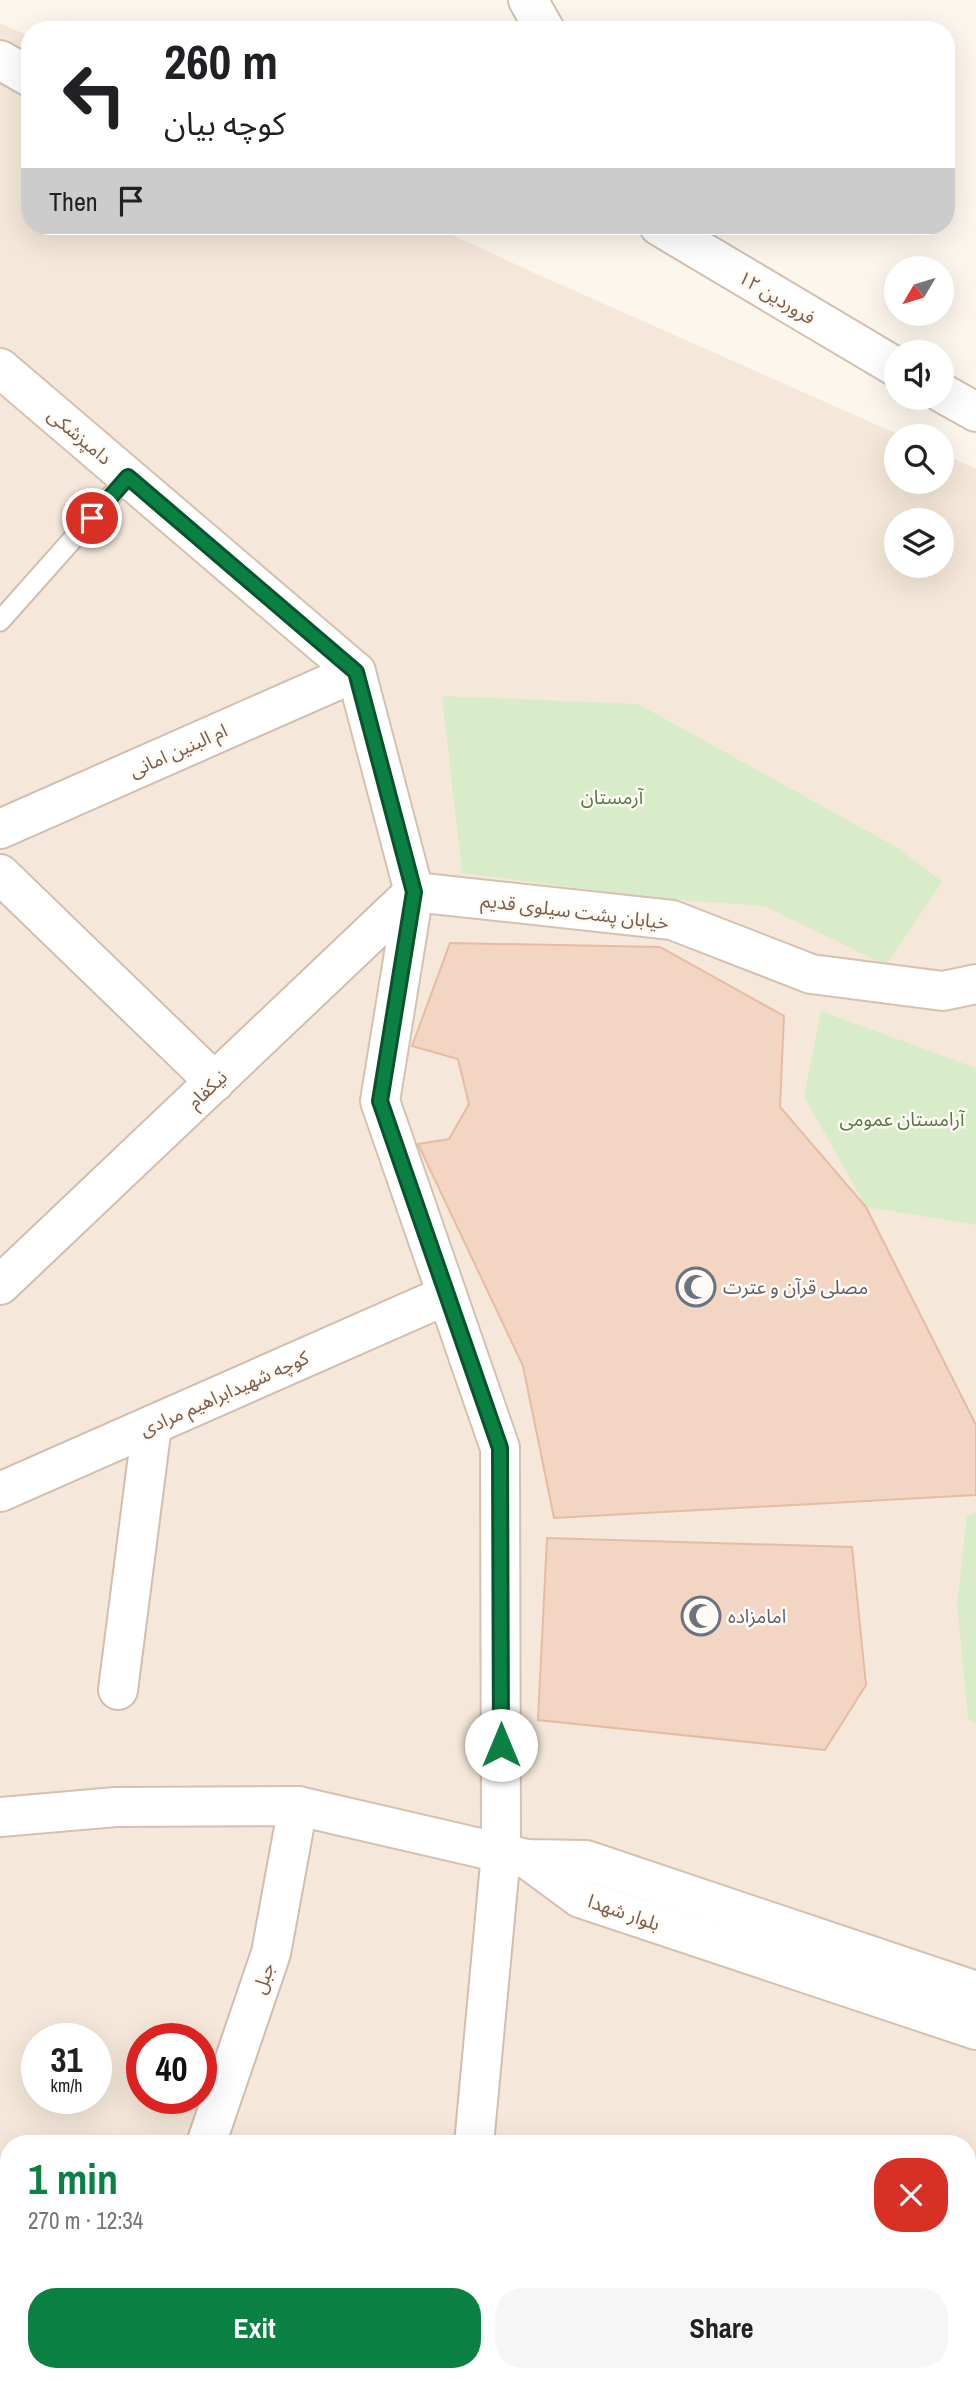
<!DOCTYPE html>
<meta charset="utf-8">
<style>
body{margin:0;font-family:"Archivo Narrow","Noto Sans Arabic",sans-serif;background:#f6f6f6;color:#202124;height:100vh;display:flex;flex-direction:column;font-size:26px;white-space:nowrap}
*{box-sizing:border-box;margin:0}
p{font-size:23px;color:#757577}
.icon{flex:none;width:38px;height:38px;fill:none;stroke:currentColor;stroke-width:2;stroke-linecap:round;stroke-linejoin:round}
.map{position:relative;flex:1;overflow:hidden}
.sheet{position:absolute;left:0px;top:2135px;width:976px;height:247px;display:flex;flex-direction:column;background:#fff;border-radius:28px 28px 0 0;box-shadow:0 7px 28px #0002}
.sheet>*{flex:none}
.guide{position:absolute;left:21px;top:21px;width:934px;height:214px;border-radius:28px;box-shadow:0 7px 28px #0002;background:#fff;color:#202124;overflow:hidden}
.needle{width:46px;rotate:232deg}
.controls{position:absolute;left:884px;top:256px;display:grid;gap:14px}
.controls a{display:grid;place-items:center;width:70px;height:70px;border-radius:50%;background:#fff;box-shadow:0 7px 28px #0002;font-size:35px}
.speed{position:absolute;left:21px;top:2023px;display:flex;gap:14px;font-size:35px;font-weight:700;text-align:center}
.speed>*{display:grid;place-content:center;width:91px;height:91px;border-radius:50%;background:#fff;box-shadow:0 7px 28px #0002;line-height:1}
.speed small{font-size:18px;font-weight:400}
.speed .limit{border:10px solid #d22;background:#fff;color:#111}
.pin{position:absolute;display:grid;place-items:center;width:60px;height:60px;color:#fff;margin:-30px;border:4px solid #fff;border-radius:50%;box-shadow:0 2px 7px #0007}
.me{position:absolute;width:77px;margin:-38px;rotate:0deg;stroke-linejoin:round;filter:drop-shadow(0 0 5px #0008)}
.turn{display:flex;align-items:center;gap:24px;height:147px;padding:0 28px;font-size:32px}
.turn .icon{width:91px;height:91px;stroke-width:2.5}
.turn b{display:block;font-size:49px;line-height:60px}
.then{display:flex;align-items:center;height:66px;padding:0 28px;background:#0003;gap:14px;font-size:26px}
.round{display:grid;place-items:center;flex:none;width:74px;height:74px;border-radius:28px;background:#f6f6f6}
.head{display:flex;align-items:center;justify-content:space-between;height:119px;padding:0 28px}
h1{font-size:42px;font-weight:700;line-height:52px;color:#0b8043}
.button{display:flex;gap:14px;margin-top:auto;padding:14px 28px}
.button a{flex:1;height:80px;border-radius:28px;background:#0b8043;color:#fff;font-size:28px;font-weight:700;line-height:80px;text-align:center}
.button a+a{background:#f6f6f6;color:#202124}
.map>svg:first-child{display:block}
.residential{fill:#f5e8da;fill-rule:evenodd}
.green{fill:#d8ecc9}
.building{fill:#f3d5c3;stroke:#e6bba3;stroke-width:2}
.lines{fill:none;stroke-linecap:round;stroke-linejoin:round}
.lane-casing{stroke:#d1beb0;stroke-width:23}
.street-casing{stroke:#d1beb0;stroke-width:42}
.secondary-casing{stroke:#d6c0b0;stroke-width:42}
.lane{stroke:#fff;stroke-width:19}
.street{stroke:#fff;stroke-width:38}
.secondary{stroke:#fff;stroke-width:38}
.route-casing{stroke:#07532c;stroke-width:18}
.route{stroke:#0b8043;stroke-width:12}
.labels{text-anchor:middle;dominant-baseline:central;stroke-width:5;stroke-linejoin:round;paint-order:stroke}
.street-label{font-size:19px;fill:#7a5c4d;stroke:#fffaf3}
.park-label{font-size:19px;fill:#537a41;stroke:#fffaf3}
.worship-label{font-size:19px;fill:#5b616d;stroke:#fffaf3;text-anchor:start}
</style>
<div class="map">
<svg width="976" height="2381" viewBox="0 0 976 2381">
<rect width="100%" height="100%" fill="#fdf6ec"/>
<path class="residential" d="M0,23L30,37V226H433L530,271L902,436H896V481H942V453L976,469V2381H0ZM896,520H942V565H896ZM37,2039H96V2098H37ZM142,2039H201V2098H142ZM9,2144H968V2373H9Z"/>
<g class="green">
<polygon points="442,696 638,704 898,848 942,882 886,965 764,906 654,898 462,873"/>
<polygon points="821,1011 976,1068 976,1225 866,1207 804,1096"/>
<polygon points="976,1512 976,1724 968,1719 957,1604 967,1516"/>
</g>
<g class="building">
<polygon points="450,943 660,947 784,1016 780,1107 866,1207 976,1425 976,1495 554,1518 523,1366 418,1144 449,1139 469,1104 458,1059 412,1046"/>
<polygon points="547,1538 852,1547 866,1685 825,1750 538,1720"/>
</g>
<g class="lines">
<defs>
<polyline id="lane" points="0,621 128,477"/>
<g id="street">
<polyline points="0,60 30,77"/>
<polyline points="0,829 356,672"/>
<polyline points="0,874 215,1082"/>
<polyline points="0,1285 414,892"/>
<polyline points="0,1492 447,1295"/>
<polyline points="118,1690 152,1425"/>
<polyline points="206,2144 271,1953 298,1806"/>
<polyline points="474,2144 501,1853"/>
<polyline points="968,2251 976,2250"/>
<polyline points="460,2373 461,2381"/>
<polyline points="0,2378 30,2373"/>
</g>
<g id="secondary">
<polyline points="528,0 545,30"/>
<polyline points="659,226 896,367"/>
<polyline points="0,368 356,672 414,892 380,1101 500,1448 501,1853"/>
<polyline points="942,393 976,412"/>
<polyline points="414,892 672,920 811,974 943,991 976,984"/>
<polyline points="0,1817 116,1807 298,1806 527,1859 586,1860 976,1991"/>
<polyline points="527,1859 580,1898 976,2030"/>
</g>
</defs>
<use href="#lane" class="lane-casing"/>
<use href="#street" class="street-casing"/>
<use href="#secondary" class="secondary-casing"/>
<use href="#lane" class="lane"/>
<use href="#street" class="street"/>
<use href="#secondary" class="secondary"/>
</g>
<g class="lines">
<defs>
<polyline id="route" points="92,518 128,477 356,672 414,892 380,1101 500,1448 501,1745"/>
</defs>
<use href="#route" class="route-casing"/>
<use href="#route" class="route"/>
</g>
<defs>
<symbol id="mosque-ring" viewBox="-11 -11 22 22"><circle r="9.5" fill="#fffaf3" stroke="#6b7280" stroke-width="1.5"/><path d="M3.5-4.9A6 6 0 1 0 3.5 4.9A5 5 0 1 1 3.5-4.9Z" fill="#6b7280"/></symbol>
</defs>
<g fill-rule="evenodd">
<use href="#mosque-ring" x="674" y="1265" width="44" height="44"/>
<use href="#mosque-ring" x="679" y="1594" width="44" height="44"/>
</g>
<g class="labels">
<g class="street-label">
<text transform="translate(777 297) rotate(31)">۱۲ فروردین</text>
<text transform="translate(80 436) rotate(40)">دامپزشکی</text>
<text transform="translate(178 750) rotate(-24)">ام البنین امانی</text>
<text transform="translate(575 911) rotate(7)">خیابان پشت سیلوی قدیم</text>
<text transform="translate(207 1089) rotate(-43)">نیکفام</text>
<text transform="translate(224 1393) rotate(-24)">کوچه شهیدابراهیم مرادی</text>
<text transform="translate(624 1912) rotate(19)">بلوار شهدا</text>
<text transform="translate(263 1978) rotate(-71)">جبل</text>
</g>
<g class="park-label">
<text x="612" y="797">آرمستان</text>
<text x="902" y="1119">آرامستان عمومی</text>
</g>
<g class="worship-label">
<text x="723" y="1287">مصلی قرآن و عترت</text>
<text x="728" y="1616">امامزاده</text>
</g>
</g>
</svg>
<div class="controls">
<a><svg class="needle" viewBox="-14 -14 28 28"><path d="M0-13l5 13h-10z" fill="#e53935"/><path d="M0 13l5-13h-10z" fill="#757577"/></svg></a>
<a><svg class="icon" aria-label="sound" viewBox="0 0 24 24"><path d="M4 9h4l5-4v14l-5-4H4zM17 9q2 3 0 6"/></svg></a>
<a><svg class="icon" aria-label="search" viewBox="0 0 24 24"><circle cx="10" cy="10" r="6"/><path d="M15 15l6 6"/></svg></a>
<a><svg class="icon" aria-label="layers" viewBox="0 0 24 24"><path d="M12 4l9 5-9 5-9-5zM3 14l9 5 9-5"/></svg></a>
</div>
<div class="speed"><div>31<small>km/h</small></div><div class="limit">40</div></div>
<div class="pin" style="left:92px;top:518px;background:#d93025"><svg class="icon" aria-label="arrive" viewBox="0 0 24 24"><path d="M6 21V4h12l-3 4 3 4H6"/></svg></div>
<svg class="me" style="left:501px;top:1745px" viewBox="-20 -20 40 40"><circle r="19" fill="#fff"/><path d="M0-13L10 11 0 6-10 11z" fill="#0b8043"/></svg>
<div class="guide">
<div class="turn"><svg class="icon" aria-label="left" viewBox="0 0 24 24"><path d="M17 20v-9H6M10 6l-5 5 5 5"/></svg><div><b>260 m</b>کوچه بیان</div></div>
<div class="then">Then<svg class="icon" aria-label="arrive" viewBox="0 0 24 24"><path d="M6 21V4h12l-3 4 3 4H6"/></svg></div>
</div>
<section class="sheet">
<div class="head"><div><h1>1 min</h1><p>270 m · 12:34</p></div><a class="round" style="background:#d93025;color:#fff"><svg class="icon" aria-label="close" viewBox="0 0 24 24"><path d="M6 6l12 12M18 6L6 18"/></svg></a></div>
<div class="button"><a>Exit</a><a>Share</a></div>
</section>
</div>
